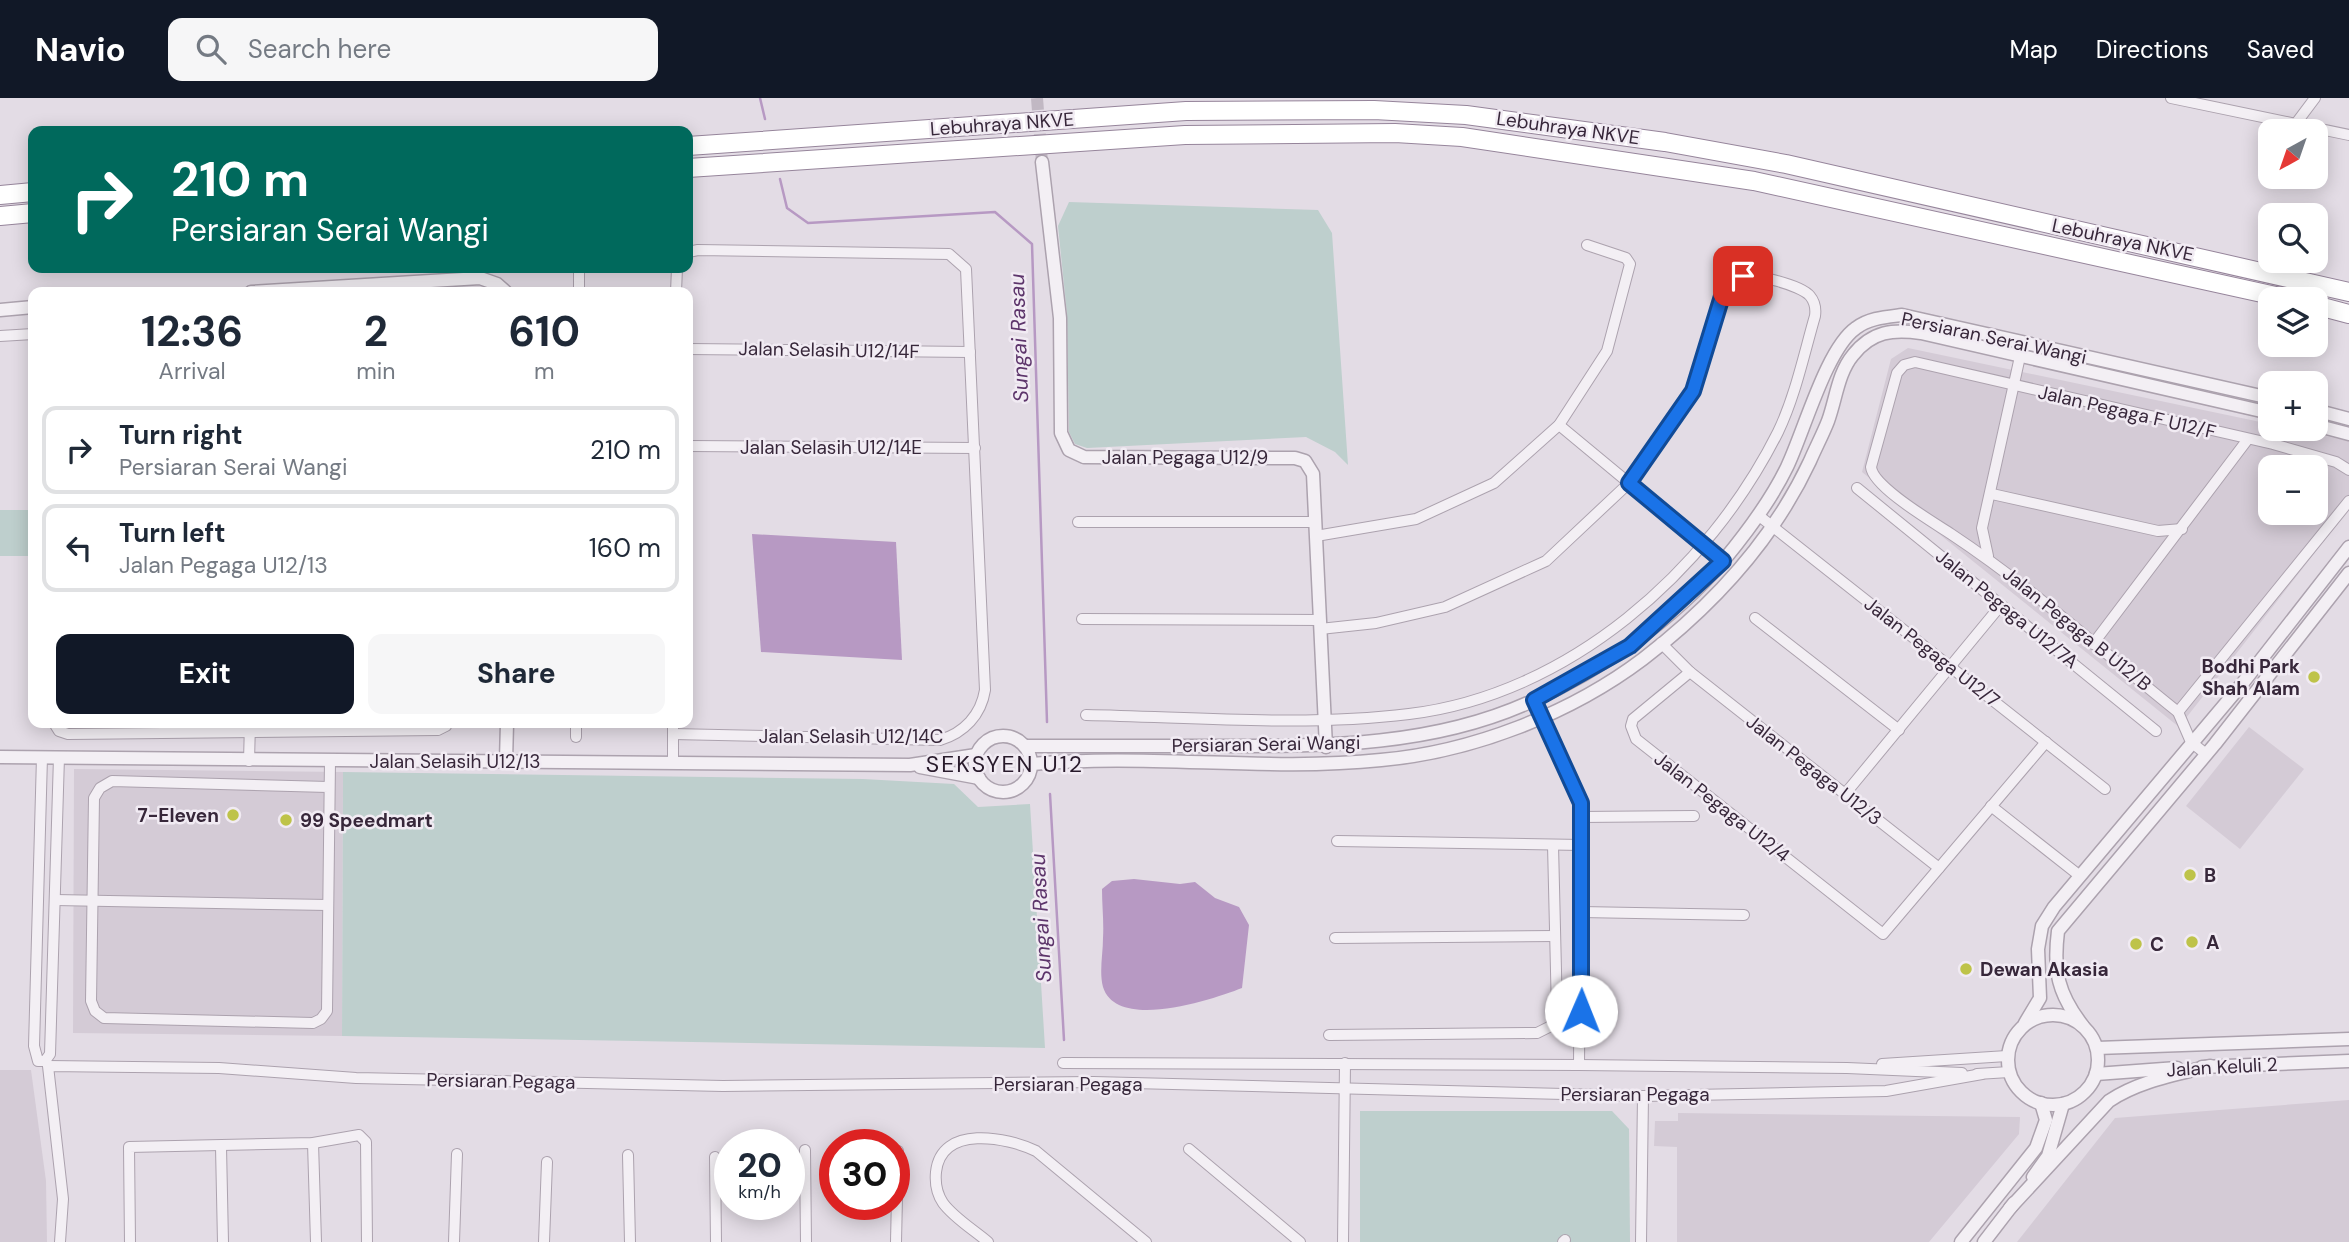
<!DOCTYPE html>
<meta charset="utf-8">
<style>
body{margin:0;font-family:"DM Sans",sans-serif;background:#f6f6f7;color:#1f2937;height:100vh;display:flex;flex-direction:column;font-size:26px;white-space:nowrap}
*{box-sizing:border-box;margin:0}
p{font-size:23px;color:#747a83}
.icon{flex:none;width:38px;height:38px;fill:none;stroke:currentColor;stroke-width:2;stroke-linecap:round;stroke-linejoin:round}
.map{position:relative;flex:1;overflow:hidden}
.panel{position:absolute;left:28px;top:189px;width:665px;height:441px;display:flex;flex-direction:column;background:#fff;border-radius:14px;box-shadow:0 4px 18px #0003}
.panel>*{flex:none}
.guide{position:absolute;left:28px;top:28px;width:665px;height:147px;border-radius:14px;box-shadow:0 4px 18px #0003;background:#00695c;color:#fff;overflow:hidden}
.needle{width:46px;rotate:220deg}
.controls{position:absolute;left:2258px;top:21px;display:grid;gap:14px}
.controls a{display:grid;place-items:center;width:70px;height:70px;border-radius:14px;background:#fff;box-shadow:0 4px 18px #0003;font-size:35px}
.speed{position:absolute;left:714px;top:1031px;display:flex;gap:14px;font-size:35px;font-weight:700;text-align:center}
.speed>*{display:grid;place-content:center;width:91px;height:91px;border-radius:50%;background:#fff;box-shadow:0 4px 18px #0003;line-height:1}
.speed small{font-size:18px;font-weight:400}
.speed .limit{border:10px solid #d22;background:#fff;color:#111}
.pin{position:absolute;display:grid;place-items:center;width:60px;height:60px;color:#fff;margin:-30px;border-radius:14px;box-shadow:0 4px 10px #0006}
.me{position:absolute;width:77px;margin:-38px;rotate:1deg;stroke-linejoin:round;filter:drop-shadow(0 0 5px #0008)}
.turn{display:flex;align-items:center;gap:24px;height:147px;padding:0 28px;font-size:32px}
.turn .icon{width:91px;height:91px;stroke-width:2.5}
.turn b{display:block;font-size:49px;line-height:60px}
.eta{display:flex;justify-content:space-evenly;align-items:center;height:119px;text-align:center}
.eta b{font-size:42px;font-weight:700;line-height:49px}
.cta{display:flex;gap:14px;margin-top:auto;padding:14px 28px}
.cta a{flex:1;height:80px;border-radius:14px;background:#111827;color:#fff;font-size:28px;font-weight:700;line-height:80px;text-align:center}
.cta a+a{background:#f6f6f7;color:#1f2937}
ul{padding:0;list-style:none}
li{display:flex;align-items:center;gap:21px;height:88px;margin:0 14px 10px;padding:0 14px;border:4px solid #e0e1e3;border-radius:14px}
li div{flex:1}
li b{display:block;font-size:26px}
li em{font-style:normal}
header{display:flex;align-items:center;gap:42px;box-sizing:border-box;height:98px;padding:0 35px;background:#111827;color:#fff}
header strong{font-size:33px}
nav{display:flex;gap:38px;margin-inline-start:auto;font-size:24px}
.search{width:490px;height:63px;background:#f6f6f7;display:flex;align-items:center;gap:18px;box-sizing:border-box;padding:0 24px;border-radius:14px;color:#747a83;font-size:26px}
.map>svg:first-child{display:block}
.built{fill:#d4cbd6;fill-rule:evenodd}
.green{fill:#becfcd}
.water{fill:#b799c3}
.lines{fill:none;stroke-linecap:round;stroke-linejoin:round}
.stream{stroke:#b799c3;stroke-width:2.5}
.tertiary-tunnel{stroke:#c1b8c3;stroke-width:12;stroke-dasharray:12 6;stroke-linecap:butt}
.minor-casing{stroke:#aca2ae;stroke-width:12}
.tertiary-casing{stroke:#aca2ae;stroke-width:15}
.motorway-casing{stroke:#96859b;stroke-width:20}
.minor{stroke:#f3eff4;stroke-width:10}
.tertiary{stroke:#f3eff4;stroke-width:12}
.motorway{stroke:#fff;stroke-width:18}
.route-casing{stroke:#114b97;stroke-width:18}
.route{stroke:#1a73e8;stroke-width:12}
.poi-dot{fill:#bec349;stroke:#f1ebf3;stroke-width:2.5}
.labels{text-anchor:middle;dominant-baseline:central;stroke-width:5;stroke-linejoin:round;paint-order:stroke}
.street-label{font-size:19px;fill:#37273a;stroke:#f1ebf3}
.poi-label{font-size:19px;font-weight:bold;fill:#37273a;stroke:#f1ebf3;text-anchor:start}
.water-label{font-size:21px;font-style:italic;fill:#5d356b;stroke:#f1ebf3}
.quarter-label{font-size:23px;letter-spacing:2px;fill:#281a2b;stroke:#f1ebf3}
</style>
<header>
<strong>Navio</strong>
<div class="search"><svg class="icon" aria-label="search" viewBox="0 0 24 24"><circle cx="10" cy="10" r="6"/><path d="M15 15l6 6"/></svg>Search here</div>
<nav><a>Map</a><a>Directions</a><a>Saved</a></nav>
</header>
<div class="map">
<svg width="2349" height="1144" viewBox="0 0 2349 1144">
<rect width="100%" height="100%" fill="#e3dce5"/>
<g class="built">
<path d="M1908,250L2270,326V331H2292L2349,343V411L2179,629L1862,374L1891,261ZM2270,369H2315V415H2270Z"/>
<polygon points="2249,629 2304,671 2240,751 2186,708"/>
<polygon points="74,671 343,674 342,938 73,935"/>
<polygon points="0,972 31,972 46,1083 47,1144 0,1144"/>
<polygon points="2349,1002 2349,1144 2017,1144 2115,1020"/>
<polygon points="1678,1015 2020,1019 2019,1036 1929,1144 1677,1144 1677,1049 1654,1048 1655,1023 1678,1023"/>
</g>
<g class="green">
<polygon points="1069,104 1318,112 1332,135 1348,367 1335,354 1306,339 1087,350 1075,346 1069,334 1067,216 1058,128"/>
<rect x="0" y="412" width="33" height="46"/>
<polygon points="343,674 863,681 954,686 978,709 1030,706 1045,950 342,938"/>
<polygon points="1360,1013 1612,1013 1629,1031 1630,1144 1360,1144"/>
</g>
<g class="water">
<polygon points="752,436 896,444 902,562 761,554"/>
<path d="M1134,781L1180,786L1195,784L1215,800L1239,809L1249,827L1242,890C1214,901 1117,934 1103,889C1099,874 1103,856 1103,840C1104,824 1102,808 1102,791L1112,783Z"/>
</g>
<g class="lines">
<g class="stream">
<polyline points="760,0 765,21"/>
<polyline points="780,81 787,110 808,125 995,114 1032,146 1047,624"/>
<polyline points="1050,696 1064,942"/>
</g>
<polyline class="tertiary-tunnel" points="1037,0 1042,64"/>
<defs>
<g id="minor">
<polyline points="2171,0 2349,37"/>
<polyline points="2294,28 2315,0"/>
<polyline points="579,194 579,170"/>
<polyline points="676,194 677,170"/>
<polyline points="0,238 33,236"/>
<polyline points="688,251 970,254"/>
<polyline points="1559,327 1723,463"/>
<polyline points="688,348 975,350"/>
<polyline points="1857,390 2156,633"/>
<polyline points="1992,396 2158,433 2182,431"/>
<polyline points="1758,417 2105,691"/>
<polyline points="1078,424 1316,424"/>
<polyline points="1316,438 1416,421 1494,385 1559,327 1607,253 1630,166 1626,160 1587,147"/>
<polyline points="1988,458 1982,430 2021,254"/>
<polyline points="1755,520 1899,632"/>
<polyline points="1082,521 1320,522"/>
<polyline points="1661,545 1690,574 1939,770"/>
<polyline points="2093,546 2248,341"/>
<polyline points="1690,574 1633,621 1631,628 1636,641 1883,836 2046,644"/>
<polyline points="1534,602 1581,705 1579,967"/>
<polyline points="2178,614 2349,403"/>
<path d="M1086,617C1192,619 1303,629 1409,616C1568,597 1708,474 1778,334C1795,299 1804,256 1815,218C1816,211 1815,204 1810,198C1801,187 1751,174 1738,179C1731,182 1726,188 1723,195L1693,293L1629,385L1546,463L1445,509L1376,525L1320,531"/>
<polyline points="54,625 59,633 68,636 438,632 446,628 446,625"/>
<path d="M673,636L940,642C964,635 981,617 985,592L966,171L949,156L698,152L688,154"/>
<polyline points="576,639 576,625"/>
<path d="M2206,656L2191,644L2178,614C2103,554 2031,489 1951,436C1933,424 1873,389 1871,369L1897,275L1904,267L1915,264L2273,346L2336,364L2349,372"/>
<polyline points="42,659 34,948 38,963 45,963 50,956 59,659"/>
<polyline points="249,663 250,625"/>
<polyline points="673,664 673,625"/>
<polyline points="328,689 112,683 100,690 94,700 91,903 95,913 104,920 313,925 321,921 327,913 330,663"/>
<polyline points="1845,696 2001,507"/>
<polyline points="1991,708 2080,778"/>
<polyline points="1581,719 1694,718"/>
<polyline points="1337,743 1581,747"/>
<polyline points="55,802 328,807"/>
<polyline points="1581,814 1744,817"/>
<polyline points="1335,840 1555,838"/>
<polyline points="1329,937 1537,935 1551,928 1557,915 1553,747"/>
<polyline points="1063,965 1579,967 1847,970 1962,975"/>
<polyline points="1882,966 2007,958"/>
<polyline points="1977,976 2009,974"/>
<polyline points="313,1045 316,1144"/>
<polyline points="221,1049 223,1144"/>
<polyline points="1189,1051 1300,1144"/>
<polyline points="805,1052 806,1144"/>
<polyline points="628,1057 630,1144"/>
<polyline points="715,1059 716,1144"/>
<polyline points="60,1144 63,1101 48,968 219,970 356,980 723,988 1093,984 1643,998 1886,993 1982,976"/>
<polyline points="130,1144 129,1049 313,1045 359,1037 366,1044 367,1144"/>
<polyline points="454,1144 457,1056"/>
<polyline points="544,1144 547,1064"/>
<polyline points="896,1144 898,1053"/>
<path d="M988,1144C974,1132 954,1120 943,1105C937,1096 935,1084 936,1074C941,1026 1007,1039 1036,1053L1146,1144"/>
<polyline points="1343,1144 1345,965"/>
<polyline points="1563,1144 1565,1142"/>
<polyline points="1641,1144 1643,998"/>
</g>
<g id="tertiary">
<polyline points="1042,64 1060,220 1061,335 1069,352 1084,359 1295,360 1305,363 1313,376 1326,649"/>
<polyline points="251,194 480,180 497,186 506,194"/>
<polyline points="0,212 33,209"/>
<polyline points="2315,312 2349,321"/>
<polyline points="2315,327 2349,336"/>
<circle cx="1003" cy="666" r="28"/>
<path d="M1025,648C1091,648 1158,648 1224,648C1329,648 1433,648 1530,604C1602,572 1673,522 1724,462C1748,433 1771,402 1787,369C1804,334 1826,251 1856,230C1869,220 1886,219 1902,217L2270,300"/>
<polyline points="0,659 910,667 976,657"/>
<polyline points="506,663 507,625"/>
<path d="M1032,666C1148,655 1265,674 1381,662C1472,654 1570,616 1643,561C1712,508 1773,442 1810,363C1816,349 1823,336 1828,323C1836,301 1838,275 1853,257C1872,233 1893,231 1921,235L2270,315"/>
<polyline points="920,669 979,680"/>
<circle cx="2053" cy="962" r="45"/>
<polyline points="2025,925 2040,900 2038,851 2042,828 2054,809 2242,586 2349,449"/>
<path d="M2083,928C2058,896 2053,873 2058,833L2215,646L2349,475"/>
<polyline points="2097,950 2349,941"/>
<polyline points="2202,969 2349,963"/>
<polyline points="2096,976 2177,970"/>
<polyline points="2033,1079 2048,1058 2063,1006"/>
<path d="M2010,1110L2109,1003C2139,983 2175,977 2210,968"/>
<polyline points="1961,1144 2036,1050 2046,1022 2041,1005"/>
<polyline points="1984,1144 2014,1105"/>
</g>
<g id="motorway">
<polyline points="688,48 1186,13 1374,12 1466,17 1665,44 1786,66 2349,194"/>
<polyline points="688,70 1185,37 1395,35 1462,39 1754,83 2289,201"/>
<polyline points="0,97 33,94"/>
<polyline points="0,118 33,115"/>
<polyline points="2315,207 2349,216"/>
</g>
</defs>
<use href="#minor" class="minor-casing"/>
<use href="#tertiary" class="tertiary-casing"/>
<use href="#motorway" class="motorway-casing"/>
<use href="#minor" class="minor"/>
<use href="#tertiary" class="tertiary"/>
<use href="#motorway" class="motorway"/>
</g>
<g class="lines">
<defs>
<polyline id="route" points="1581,913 1581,705 1534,602 1630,548 1723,463 1629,385 1693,293 1723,195 1730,185 1743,178"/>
</defs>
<use href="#route" class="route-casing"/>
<use href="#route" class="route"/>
</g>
<g class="poi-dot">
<circle cx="2314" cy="579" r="7"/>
<circle cx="233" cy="717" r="7"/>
<circle cx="286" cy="722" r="7"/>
<circle cx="2190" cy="777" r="7"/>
<circle cx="2192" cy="844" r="7"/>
<circle cx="2136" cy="846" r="7"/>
<circle cx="1966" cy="871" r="7"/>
</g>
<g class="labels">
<g class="street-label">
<text transform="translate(1002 26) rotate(-4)">Lebuhraya NKVE</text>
<text transform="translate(1568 30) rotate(8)">Lebuhraya NKVE</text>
<text transform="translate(2123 142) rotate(12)">Lebuhraya NKVE</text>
<text transform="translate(1994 240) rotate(12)">Persiaran Serai Wangi</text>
<text transform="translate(829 252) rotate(1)">Jalan Selasih U12/14F</text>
<text transform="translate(2127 314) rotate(13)">Jalan Pegaga F U12/F</text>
<text x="831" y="349">Jalan Selasih U12/14E</text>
<text x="1185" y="359">Jalan Pegaga U12/9</text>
<text transform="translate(2007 511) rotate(39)">Jalan Pegaga U12/7A</text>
<text transform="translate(2077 531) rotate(39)">Jalan Pegaga B U12/B</text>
<text transform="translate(1932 554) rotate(38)">Jalan Pegaga U12/7</text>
<text x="851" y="638">Jalan Selasih U12/14C</text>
<text transform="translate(1266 646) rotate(-1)">Persiaran Serai Wangi</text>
<text x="455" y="663">Jalan Selasih U12/13</text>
<text transform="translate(1814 672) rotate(38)">Jalan Pegaga U12/3</text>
<text transform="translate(1722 709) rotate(38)">Jalan Pegaga U12/4</text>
<text transform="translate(2222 969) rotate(-3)">Jalan Keluli 2</text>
<text transform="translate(501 983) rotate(1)">Persiaran Pegaga</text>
<text x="1068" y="986">Persiaran Pegaga</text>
<text x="1635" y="996">Persiaran Pegaga</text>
</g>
<g class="poi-label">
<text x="2300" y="568" text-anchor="end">Bodhi Park<tspan x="2300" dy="22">Shah Alam</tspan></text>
<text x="219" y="717" text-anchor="end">7-Eleven</text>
<text x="300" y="722">99 Speedmart</text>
<text x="2204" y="777">B</text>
<text x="2206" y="844">A</text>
<text x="2150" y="846">C</text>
<text x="1980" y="871">Dewan Akasia</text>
</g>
<g class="water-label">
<text transform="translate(1019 240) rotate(-92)">Sungai Rasau</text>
<text transform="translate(1041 820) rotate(-93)">Sungai Rasau</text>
</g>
<g class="quarter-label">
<text x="1005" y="666">SEKSYEN U12</text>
</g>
</g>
</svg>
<div class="controls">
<a><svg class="needle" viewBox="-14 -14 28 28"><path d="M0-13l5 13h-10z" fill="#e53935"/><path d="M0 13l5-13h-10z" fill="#747a83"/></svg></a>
<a><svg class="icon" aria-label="search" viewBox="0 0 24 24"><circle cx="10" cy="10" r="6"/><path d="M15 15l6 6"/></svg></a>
<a><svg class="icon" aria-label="layers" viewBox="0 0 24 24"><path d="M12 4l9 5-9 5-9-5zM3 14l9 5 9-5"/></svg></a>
<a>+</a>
<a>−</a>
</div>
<div class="speed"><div>20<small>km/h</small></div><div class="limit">30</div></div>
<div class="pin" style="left:1743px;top:178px;background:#d93025"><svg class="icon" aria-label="arrive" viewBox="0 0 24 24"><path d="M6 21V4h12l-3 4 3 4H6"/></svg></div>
<svg class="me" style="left:1581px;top:913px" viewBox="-20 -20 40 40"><circle r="19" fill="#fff"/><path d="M0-13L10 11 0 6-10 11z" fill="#1a73e8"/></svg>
<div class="guide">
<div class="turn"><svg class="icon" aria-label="right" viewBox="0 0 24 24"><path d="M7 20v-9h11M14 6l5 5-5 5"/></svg><div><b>210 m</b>Persiaran Serai Wangi</div></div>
</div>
<section class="panel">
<div class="eta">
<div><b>12:36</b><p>Arrival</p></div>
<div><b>2</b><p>min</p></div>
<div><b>610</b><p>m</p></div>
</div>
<ul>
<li><svg class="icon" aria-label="right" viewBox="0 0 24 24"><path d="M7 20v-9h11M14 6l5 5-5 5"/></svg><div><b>Turn right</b><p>Persiaran Serai Wangi</p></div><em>210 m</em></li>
<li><svg class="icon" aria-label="left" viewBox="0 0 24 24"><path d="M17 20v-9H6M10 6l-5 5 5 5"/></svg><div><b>Turn left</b><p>Jalan Pegaga U12/13</p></div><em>160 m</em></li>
</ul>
<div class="cta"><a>Exit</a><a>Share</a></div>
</section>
</div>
